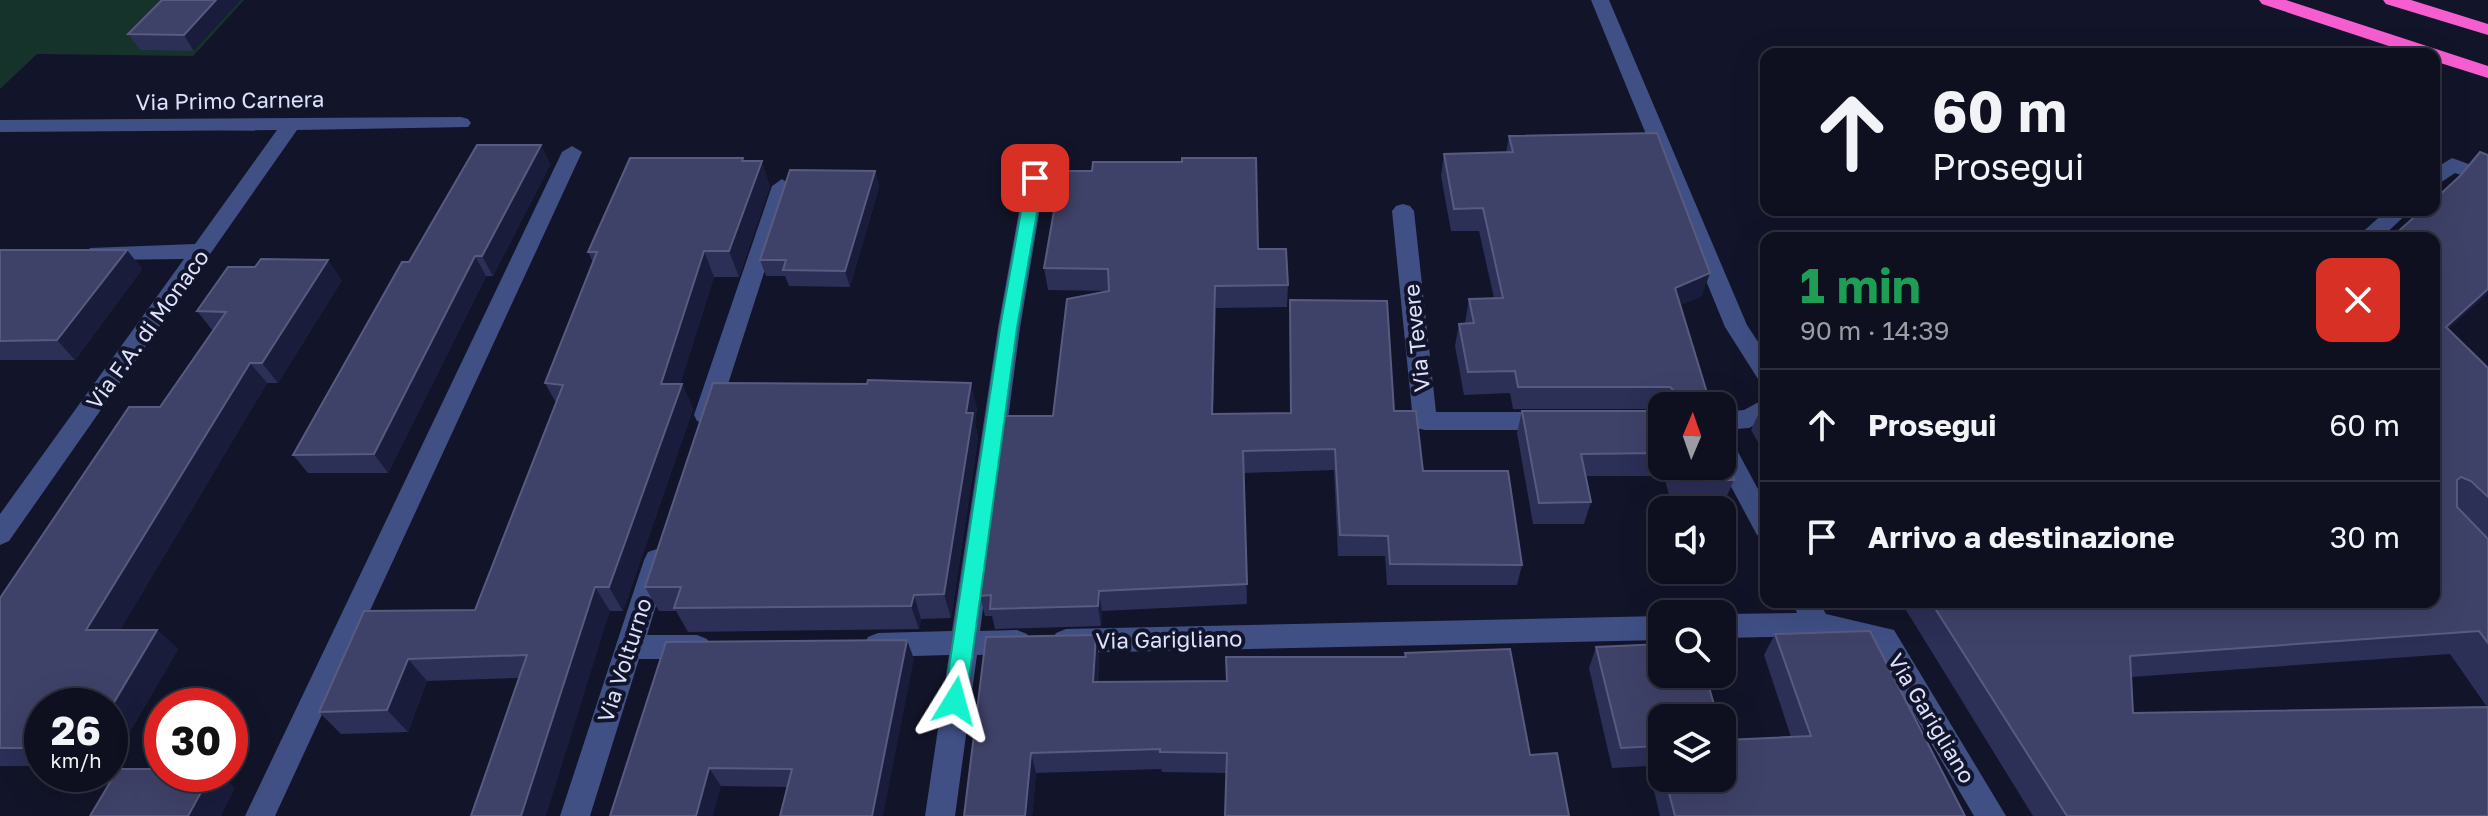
<!DOCTYPE html>
<html lang="it">
<meta charset="utf-8">
<style>
body{margin:0;font-family:"Golos Text",sans-serif;background:#171828;color:#f1f3f6;height:100vh;display:flex;flex-direction:column;font-size:30px;white-space:nowrap}
*{box-sizing:border-box;margin:0}
p{font-size:26px;color:#9b9ca4}
.icon{flex:none;width:44px;height:44px;fill:none;stroke:currentColor;stroke-width:2;stroke-linecap:round;stroke-linejoin:round}
.map{position:relative;flex:1;overflow:hidden}
.details{position:absolute;left:1760px;top:232px;width:680px;height:376px;display:flex;flex-direction:column;background:#0e0f1f;border-radius:16px;box-shadow:0 8px 32px #0002,0 0 0 2px #2e2f3d}
.details>*{flex:none}
.hud{position:absolute;left:1760px;top:48px;width:680px;height:168px;border-radius:16px;box-shadow:0 8px 32px #0002,0 0 0 2px #2e2f3d;background:#0e0f1f;color:#f1f3f6;overflow:hidden}
.needle{width:52px;rotate:2deg}
.controls{position:absolute;left:1648px;top:392px;display:grid;gap:16px}
.controls a{display:grid;place-items:center;width:88px;height:88px;border-radius:16px;background:#0e0f1f;box-shadow:0 8px 32px #0002,0 0 0 2px #2e2f3d;font-size:40px}
.speed{position:absolute;left:24px;top:688px;display:flex;gap:16px;font-size:40px;font-weight:700;text-align:center}
.speed>*{display:grid;place-content:center;width:104px;height:104px;border-radius:50%;background:#0e0f1f;box-shadow:0 8px 32px #0002,0 0 0 2px #2e2f3d;line-height:1}
.speed small{font-size:20px;font-weight:400}
.speed .limit{border:12px solid #d22;background:#fff;color:#111}
.pin{position:absolute;display:grid;place-items:center;width:68px;height:68px;color:#fff;margin:-34px;border-radius:16px;box-shadow:0 4px 12px #0006}
.me{position:absolute;width:88px;margin:-44px;rotate:8deg;stroke-linejoin:round;filter:drop-shadow(0 0 6px #0008)}
.turn{display:flex;align-items:center;gap:28px;height:168px;padding:0 40px;font-size:36px}
.turn .icon{width:104px;height:104px;stroke-width:2.5}
.turn b{display:block;font-size:56px;line-height:68px}
.round{display:grid;place-items:center;flex:none;width:84px;height:84px;border-radius:16px;background:#171828}
.overview{display:flex;align-items:center;justify-content:space-between;height:136px;padding:0 40px}
h1{font-size:48px;font-weight:700;line-height:60px;color:#1e9e55}
ul{padding:0;list-style:none}
li{display:flex;align-items:center;gap:24px;height:112px;padding:0 40px;border-top:2px solid #2e2f3d}
li div{flex:1}
li b{display:block;font-size:30px}
li em{font-style:normal}
.map>svg:first-child{display:block}
.green{fill:#15332a}
.lines{fill:none;stroke-linecap:round;stroke-linejoin:round}
.minor{fill:#405085;fill-rule:evenodd}
.highway{fill:#f65ed0;fill-rule:evenodd}
.wall{fill:#2c2f56;fill-rule:evenodd}
.shaded-wall{fill:#1a1c3c}
.building{fill:#3f4268;stroke:#585b7f;stroke-width:2}
.route{fill:#13f2cc;stroke:#0c9d85;stroke-width:2}
.labels{text-anchor:middle;dominant-baseline:central;stroke-width:8;stroke-linejoin:round;paint-order:stroke}
.street-label{font-size:22px;fill:#dce1fd;stroke:#121429}
</style>
<div class="map">
<svg width="2488" height="816" viewBox="0 0 2488 816">
<rect width="100%" height="100%" fill="#121429"/>
<polygon class="green" points="0,0 244,0 193,56 37,54 0,89"/>
<g class="lines">
<g class="minor">
<polygon points="1591,0 1609,0 1747,325 1766,354 1766,382 1758,379 1725,327"/>
<polygon points="461,117 468,119 471,123 468,127 297,130 9,541 0,545 0,514 184,259 98,260 90,258 87,253 90,248 195,244 277,130 0,132 0,120"/>
<polygon points="572,146 582,152 275,816 245,816 562,152"/>
<polygon points="2452,158 2488,171 2488,185 2455,173 2434,187 2434,169"/>
<polygon points="1035,171 1045,178 1020,328 980,631 1017,630 1027,634 1031,642 1027,650 1017,654 977,655 955,816 925,816 949,655 878,657 868,653 864,645 868,637 878,633 952,631 998,328 1025,178"/>
<polygon points="782,179 792,186 718,415 715,421 706,424 697,421 694,415 772,186"/>
<polygon points="1403,204 1410,206 1414,211 1436,412 1552,412 1561,414 1564,421 1561,428 1552,430 1425,430 1416,428 1413,421 1392,211 1396,206"/>
<polygon points="2387,210 2411,210 2381,238 2356,238"/>
<polygon points="1766,398 1766,419 1749,428 1722,430 1722,412 1744,410"/>
<polygon points="1722,437 1731,439 1766,504 1766,538 1757,535 1720,466"/>
<polygon points="657,549 666,552 670,560 647,635 697,635 707,639 711,647 707,655 697,659 639,659 590,816 560,816 644,560 648,552"/>
<polygon points="1792,602 1819,602 1826,614 1894,630 2006,816 1974,816 1875,648 1817,636 1722,638 1722,614 1797,613"/>
<polygon points="1662,616 1662,640 1066,653 1056,649 1052,641 1056,633 1066,629"/>
</g>
<g class="highway">
<polygon points="2259,0 2286,0 2488,66 2488,78 2434,61 2434,54 2413,54 2262,4"/>
<polygon points="2383,0 2411,0 2488,24 2488,35 2386,4"/>
</g>
</g>
<g class="wall">
<polygon points="162,0 194,51 140,50 128,34"/>
<polygon points="1509,136 1702,296 1680,305 1711,406 1662,406 1662,409 1513,409 1510,393 1464,395 1455,346 1459,324 1465,323 1469,299 1494,298 1479,231 1451,231 1441,176 1444,154 1506,153"/>
<polygon points="541,145 550,165 493,276 486,276 388,473 308,473 293,455 409,262"/>
<polygon points="744,161 770,186 739,277 714,277 680,384 682,384 693,409 623,611 610,611 519,678 427,681 408,732 341,734 319,712 475,610 556,403 545,383 593,262 588,252"/>
<polygon points="875,171 879,187 850,287 789,286 785,276 766,276 760,260"/>
<path d="M2434,238L2488,293L2448,329L2488,368V816H2033L1901,602H2434ZM2450,654L2487,707L2133,713L2131,677Z"/>
<polygon points="1258,249 1288,285 1287,307 1216,308 1213,414 1290,413 1290,300 1394,411 1423,471 1522,565 1517,585 1387,585 1385,556 1338,556 1334,470 1244,473 1247,604 1102,611 1101,626 995,629 992,616 985,616 980,596 1053,416 1109,291 1048,290 1044,268"/>
<polygon points="0,250 127,250 142,269 75,360 0,360"/>
<polygon points="342,280 278,383 267,383 120,630 157,630 178,649 110,766 110,706 42,706 42,766 0,766 0,598 160,407 213,331 197,311"/>
<polygon points="1766,403 1766,456 1751,430 1762,406"/>
<polygon points="977,408 975,422 978,438 951,618 921,619 919,629 688,632 676,611 659,611 645,587"/>
<polygon points="1522,411 1662,411 1662,466 1722,466 1734,480 1724,502 1671,503 1664,476 1586,476 1591,502 1584,524 1533,524 1517,433"/>
<polygon points="1775,634 1965,816 1660,816 1648,766 1612,768 1589,668 1596,647 1662,718 1662,778 1722,778 1725,740 1791,737 1764,655"/>
<polygon points="1096,635 1099,656 1098,682 1227,681 1405,657 1405,653 1510,649 1226,773 1162,772 1161,769 1036,773 1032,816 964,816"/>
<polygon points="914,659 787,787 721,786 610,816"/>
</g>
<g class="shaded-wall">
<polygon points="216,0 241,0 194,51 184,35"/>
<polygon points="541,145 550,165 493,276 482,256"/>
<polygon points="762,161 770,186 739,277 729,251"/>
<polygon points="875,171 879,187 850,287 845,271"/>
<polygon points="127,250 142,269 75,360 57,340"/>
<polygon points="704,251 714,277 673,408 661,384"/>
<polygon points="475,256 486,276 388,473 374,454"/>
<polygon points="328,260 342,280 278,383 262,363"/>
<polygon points="1710,273 1702,296 1668,310 1675,288"/>
<polygon points="1215,286 1216,308 1212,435 1212,414"/>
<polygon points="2488,289 2488,293 2434,342 2446,327"/>
<polygon points="250,363 267,383 109,649 86,630"/>
<polygon points="971,383 977,408 975,422 978,438 951,618 944,594 966,413"/>
<polygon points="682,384 693,409 623,611 609,587"/>
<polygon points="595,587 610,611 546,816 521,816"/>
<polygon points="1099,591 1102,611 1101,626 1098,606"/>
<polygon points="914,595 921,619 919,629 911,606"/>
<polygon points="157,630 178,649 110,766 110,709"/>
<polygon points="1096,635 1099,656 1096,703 1093,682"/>
<polygon points="907,640 914,659 883,816 872,816"/>
<polygon points="408,659 427,681 408,732 387,710"/>
<polygon points="1031,753 1036,773 1032,816 1025,816"/>
<polygon points="709,768 721,786 713,816 696,816"/>
<polygon points="211,774 219,774 235,788 221,816 188,816"/>
</g>
<g class="building">
<polygon points="162,0 216,0 184,35 128,34"/>
<polygon points="1657,133 1710,273 1675,288 1711,406 1673,406 1673,390 1670,387 1518,387 1515,371 1468,372 1459,324 1474,323 1469,299 1503,298 1483,208 1454,209 1444,154 1513,152 1509,136"/>
<polygon points="477,145 541,145 482,256 475,256 374,454 293,455 402,262 409,262"/>
<polygon points="2480,152 2488,155 2488,289 2446,327 2488,368 2488,497 2471,481 2461,477 2457,480 2457,507 2488,539 2488,643 2479,631 2130,656 2133,713 2488,707 2488,816 2067,816 1931,602 2434,602 2434,238 2391,238 2422,210 2434,210 2434,200 2461,175"/>
<polygon points="630,158 743,158 742,161 762,161 729,251 704,251 661,384 682,384 609,587 595,587 521,816 471,816 527,655 408,659 387,710 319,712 364,611 475,610 563,385 545,383 597,252 588,252"/>
<polygon points="1182,158 1256,158 1258,249 1286,249 1288,285 1215,286 1212,414 1291,413 1290,300 1387,301 1394,411 1416,411 1423,471 1508,471 1522,565 1390,564 1388,536 1340,535 1335,449 1243,451 1247,584 1099,591 1098,606 990,609 991,595 980,596 1004,416 1053,416 1067,299 1109,291 1108,269 1044,268 1061,171 1092,171 1093,162 1182,162"/>
<polygon points="790,170 875,171 845,271 783,270 786,260 760,260"/>
<polygon points="0,250 127,250 57,340 0,341"/>
<polygon points="261,259 328,260 262,363 250,363 86,630 157,630 110,709 110,706 42,706 42,748 0,748 0,598 129,407 160,407 226,312 197,311 228,267 255,267"/>
<polygon points="868,380 971,383 966,413 973,413 944,594 914,595 911,606 674,608 681,587 645,587 713,383 867,384"/>
<polygon points="1766,403 1766,413 1762,406"/>
<polygon points="1522,411 1662,411 1662,453 1581,454 1591,502 1539,503"/>
<polygon points="1722,442 1734,480 1679,481 1675,466 1722,466"/>
<polygon points="1870,631 1965,816 1675,816 1665,778 1722,778 1722,731 1725,740 1811,736 1775,634"/>
<polygon points="1096,635 1093,682 1227,681 1226,657 1406,657 1405,653 1510,649 1530,755 1557,753 1569,816 1225,816 1227,753 1160,752 1160,749 1031,753 1025,816 964,816 986,637"/>
<polygon points="907,640 872,816 780,816 792,769 709,768 696,816 610,816 666,642"/>
<polygon points="1662,644 1662,674 1705,674 1718,718 1662,718 1662,765 1657,746 1621,748 1596,647"/>
<polygon points="118,769 162,769 162,774 211,774 188,816 90,816"/>
</g>
<polygon class="route" points="1035,173 1043,178 1017,328 966,701 963,708 955,711 947,708 944,701 1000,328 1027,178"/>
<g class="labels">
<g class="street-label">
<text transform="translate(230 100) rotate(-1)">Via Primo Carnera</text>
<text transform="translate(147 329) rotate(-54)">Via F.A. di Monaco</text>
<text transform="translate(1416 338) rotate(-96)">Via Tevere</text>
<text transform="translate(1169 639) rotate(-1)">Via Garigliano</text>
<text transform="translate(624 660) rotate(-72)">Via Volturno</text>
<text transform="translate(1932 718) rotate(59)">Via Garigliano</text>
</g>
</g>
</svg>
<div class="controls">
<a><svg class="needle" viewBox="-14 -14 28 28"><path d="M0-13l5 13h-10z" fill="#e53935"/><path d="M0 13l5-13h-10z" fill="#9b9ca4"/></svg></a>
<a><svg class="icon" aria-label="sound" viewBox="0 0 24 24"><path d="M4 9h4l5-4v14l-5-4H4zM17 9q2 3 0 6"/></svg></a>
<a><svg class="icon" aria-label="search" viewBox="0 0 24 24"><circle cx="10" cy="10" r="6"/><path d="M15 15l6 6"/></svg></a>
<a><svg class="icon" aria-label="layers" viewBox="0 0 24 24"><path d="M12 4l9 5-9 5-9-5zM3 14l9 5 9-5"/></svg></a>
</div>
<div class="speed"><div>26<small>km/h</small></div><div class="limit">30</div></div>
<div class="pin" style="left:1035px;top:178px;background:#d93025"><svg class="icon" aria-label="arrive" viewBox="0 0 24 24"><path d="M6 21V4h12l-3 4 3 4H6"/></svg></div>
<svg class="me" style="left:955px;top:701px" viewBox="-20 -20 40 40"><path d="M0-17L14 15 0 8-14 15z" fill="#13f2cc" stroke="#fff" stroke-width="4"/></svg>
<div class="hud">
<div class="turn"><svg class="icon" aria-label="ahead" viewBox="0 0 24 24"><path d="M12 20V5M6 11l6-6 6 6"/></svg><div><b>60 m</b>Prosegui</div></div>
</div>
<section class="details">
<div class="overview"><div><h1>1 min</h1><p>90 m · 14:39</p></div><a class="round" style="background:#d93025;color:#fff"><svg class="icon" aria-label="close" viewBox="0 0 24 24"><path d="M6 6l12 12M18 6L6 18"/></svg></a></div>
<ul>
<li><svg class="icon" aria-label="ahead" viewBox="0 0 24 24"><path d="M12 20V5M6 11l6-6 6 6"/></svg><div><b>Prosegui</b></div><em>60 m</em></li>
<li><svg class="icon" aria-label="arrive" viewBox="0 0 24 24"><path d="M6 21V4h12l-3 4 3 4H6"/></svg><div><b>Arrivo a destinazione</b></div><em>30 m</em></li>
</ul>
</section>
</div>
